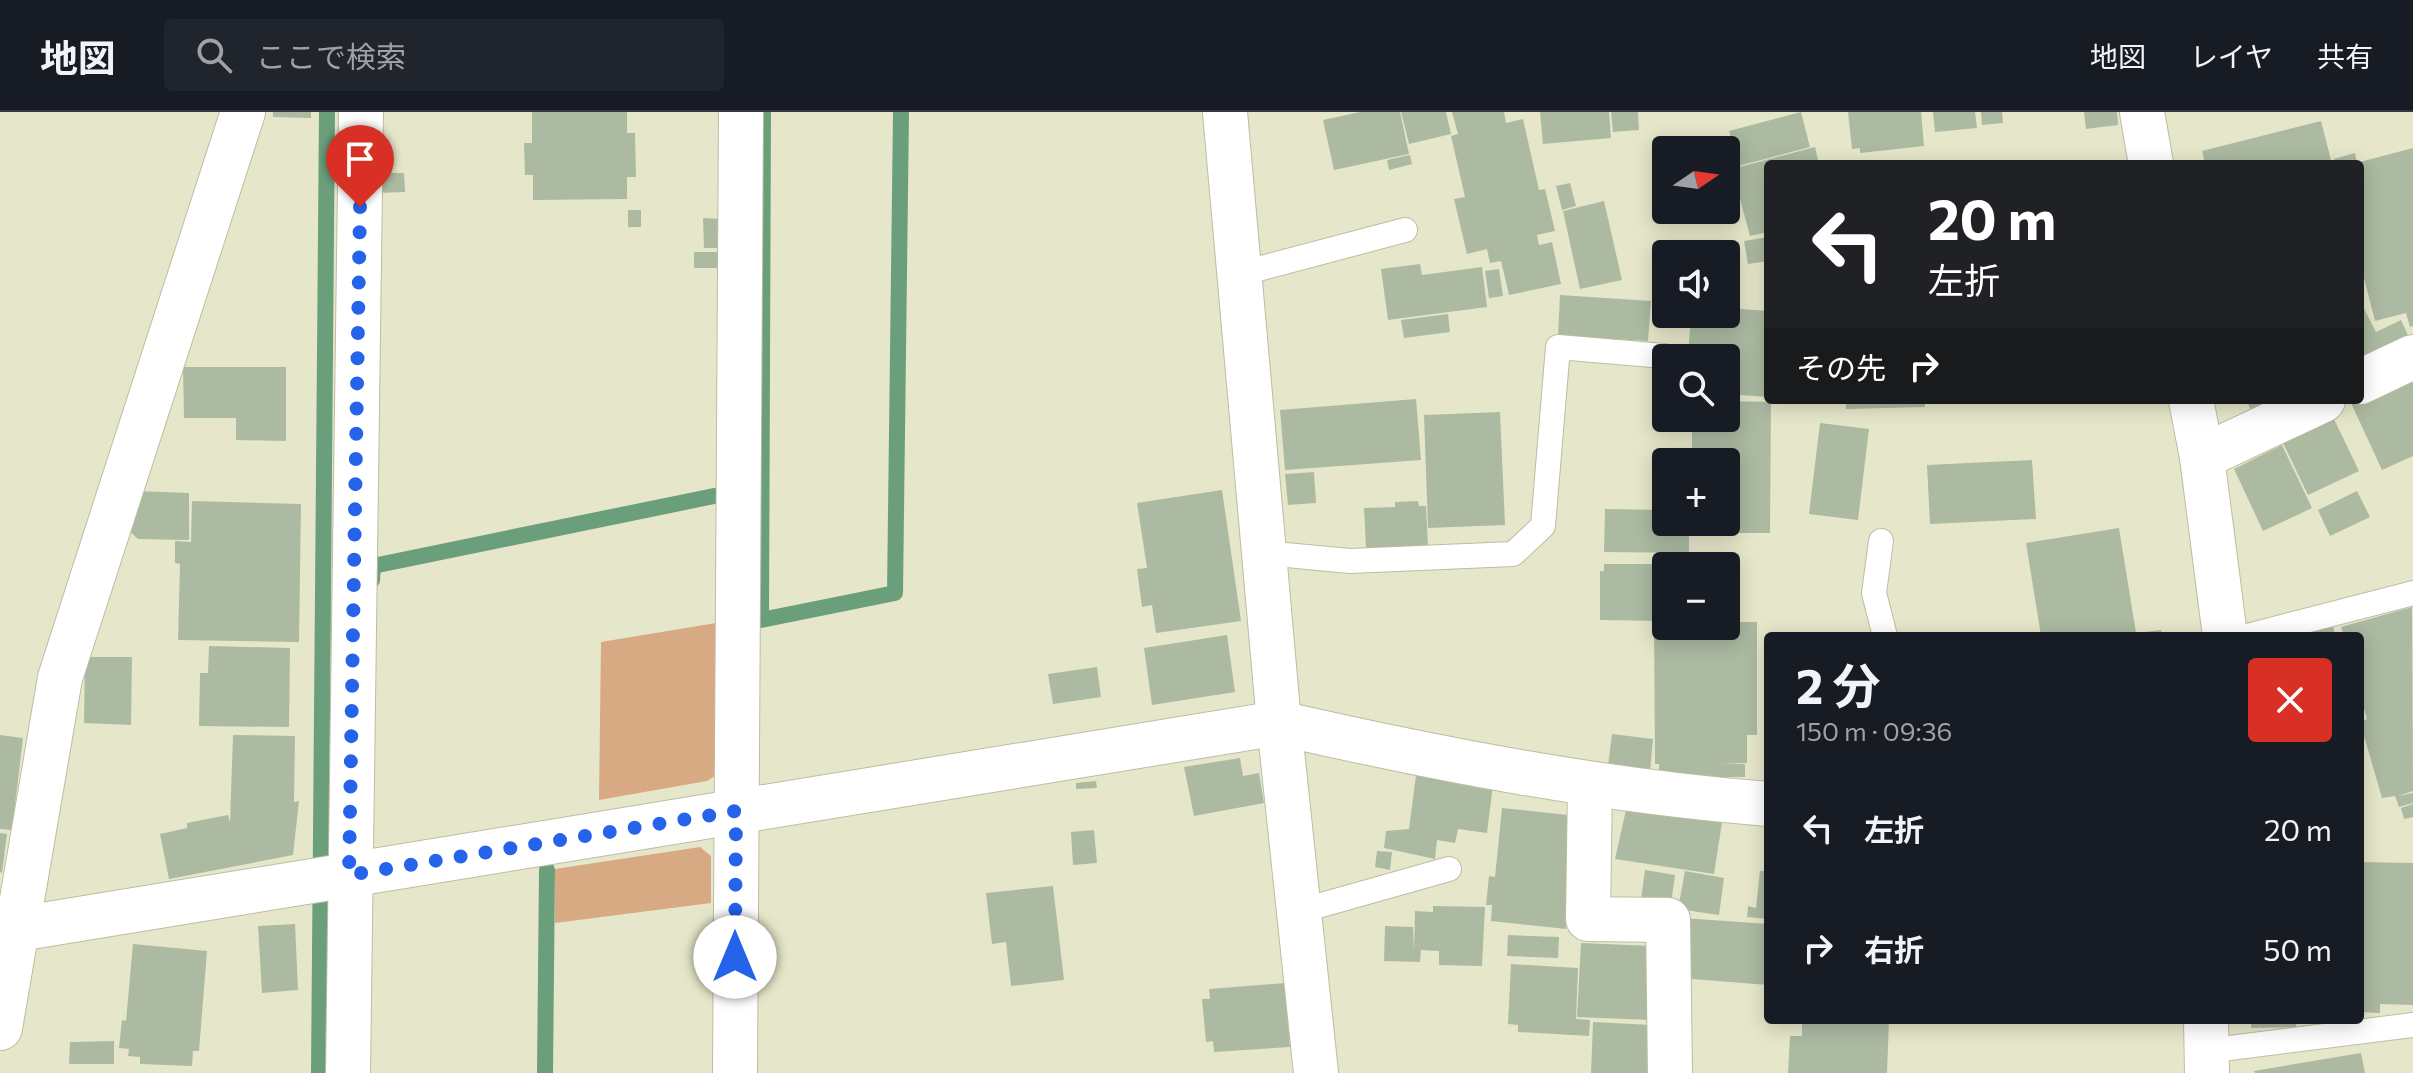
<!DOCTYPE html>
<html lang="ja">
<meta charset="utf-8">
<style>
body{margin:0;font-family:Commissioner,"Noto Sans JP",sans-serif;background:#20242c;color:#f1f3f6;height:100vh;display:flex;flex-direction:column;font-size:30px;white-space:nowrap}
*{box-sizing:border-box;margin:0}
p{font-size:26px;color:#9ea1a6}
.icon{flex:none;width:44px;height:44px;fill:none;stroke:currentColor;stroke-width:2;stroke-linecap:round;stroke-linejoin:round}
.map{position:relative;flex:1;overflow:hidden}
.side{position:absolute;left:1764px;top:520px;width:600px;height:392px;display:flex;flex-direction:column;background:#171b24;border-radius:8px;box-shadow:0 4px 20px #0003}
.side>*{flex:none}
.banner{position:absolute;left:1764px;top:48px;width:600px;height:244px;border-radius:8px;box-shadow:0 4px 20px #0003;background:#202124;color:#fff;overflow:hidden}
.needle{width:52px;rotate:77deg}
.fabs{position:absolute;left:1652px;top:24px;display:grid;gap:16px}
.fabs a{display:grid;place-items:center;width:88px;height:88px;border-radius:8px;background:#171b24;box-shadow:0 4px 20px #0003;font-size:40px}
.pin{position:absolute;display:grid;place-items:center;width:68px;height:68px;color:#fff;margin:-82px -34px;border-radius:50% 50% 50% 0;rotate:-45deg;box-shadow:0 0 8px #0007}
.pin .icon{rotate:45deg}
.me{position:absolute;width:88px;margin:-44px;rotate:0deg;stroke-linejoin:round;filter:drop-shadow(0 0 6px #0008)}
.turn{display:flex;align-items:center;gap:28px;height:168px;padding:0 32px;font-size:36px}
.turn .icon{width:104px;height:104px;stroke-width:2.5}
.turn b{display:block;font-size:56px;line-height:68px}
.then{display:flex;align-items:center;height:76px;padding:0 32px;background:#0003;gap:16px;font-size:30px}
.round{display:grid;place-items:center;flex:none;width:84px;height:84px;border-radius:8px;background:#20242c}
.head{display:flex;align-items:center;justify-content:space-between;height:136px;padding:0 32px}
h1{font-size:48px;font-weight:700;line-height:60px}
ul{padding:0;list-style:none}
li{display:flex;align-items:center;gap:24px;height:120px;padding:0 32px}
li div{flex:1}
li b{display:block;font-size:30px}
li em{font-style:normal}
header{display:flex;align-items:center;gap:48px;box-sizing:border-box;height:112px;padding:0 40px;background:#171b24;border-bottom:2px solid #363941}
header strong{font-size:38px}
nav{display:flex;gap:44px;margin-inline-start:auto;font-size:28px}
.search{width:560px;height:72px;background:#20242c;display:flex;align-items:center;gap:20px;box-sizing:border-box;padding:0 28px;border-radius:8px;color:#9ea1a6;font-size:30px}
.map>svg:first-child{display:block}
.green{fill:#d7aa84}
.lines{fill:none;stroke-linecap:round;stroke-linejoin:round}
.stream{stroke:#6b9f7c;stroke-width:16}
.building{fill:#acbaa2}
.lane-casing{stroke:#bcbda1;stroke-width:26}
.street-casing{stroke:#bcbda1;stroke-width:46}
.lane{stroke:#fff;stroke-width:24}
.street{stroke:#fff;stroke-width:44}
.route{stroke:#2563eb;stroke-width:14;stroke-dasharray:0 25.2}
</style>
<header>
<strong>地図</strong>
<div class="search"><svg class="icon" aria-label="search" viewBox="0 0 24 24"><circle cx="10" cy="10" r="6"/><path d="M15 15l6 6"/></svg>ここで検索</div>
<nav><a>地図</a><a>レイヤ</a><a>共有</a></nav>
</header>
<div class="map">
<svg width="2413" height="961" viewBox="0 0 2413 961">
<rect width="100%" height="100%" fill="#e6e7ca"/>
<g class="green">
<polygon points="722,510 724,658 707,669 599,688 601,530"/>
<polygon points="700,735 711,744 711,791 555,811 555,757"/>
</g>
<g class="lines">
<g class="stream">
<polyline points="763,0 761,508 895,481 901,0"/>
<polyline points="372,468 373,454 714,384"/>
<polyline points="319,961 327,0"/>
<polyline points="545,961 547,758"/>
</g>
</g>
<g class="building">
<polygon points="273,0 311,0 311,6 273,5"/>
<polygon points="532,0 627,0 627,21 635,21 636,65 627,65 627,87 533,88 533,63 525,63 524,31 532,31"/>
<polygon points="1360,0 1400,0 1409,42 1334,58 1323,8"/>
<polygon points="1401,0 1446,0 1451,22 1409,32"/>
<polygon points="1452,0 1504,0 1506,11 1523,7 1539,78 1545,77 1555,119 1537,123 1539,133 1552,130 1561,172 1509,183 1501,149 1490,151 1487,137 1467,142 1454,87 1465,85 1451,24 1458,22"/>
<polygon points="1540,0 1609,0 1611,26 1543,32"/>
<polygon points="1611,0 1638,0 1639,18 1613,20"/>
<polygon points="1801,0 1810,35 1738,54 1729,19"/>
<polygon points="1848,0 1921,0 1924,34 1860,41 1860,36 1852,37"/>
<polygon points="1933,0 1975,0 1977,16 1935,20"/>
<polygon points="1981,0 2002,0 2003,11 1982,13"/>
<polygon points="2084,0 2117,0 2118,13 2086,17"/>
<polygon points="2321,9 2332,52 2205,52 2202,39"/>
<polygon points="1815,35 1819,52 1768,52 1768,120 1750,124 1732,57"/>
<polygon points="2413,36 2413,214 2410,215 2406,201 2375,209 2360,150 2360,50"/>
<polygon points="2355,41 2357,52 2335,52 2334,47"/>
<polygon points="1410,43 1412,52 1389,58 1387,48"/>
<polygon points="377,61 404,61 405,80 377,81"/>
<polygon points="1570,71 1576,94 1562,98 1556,74"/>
<polygon points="1604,89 1622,168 1580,177 1563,99"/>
<rect x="628" y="98" width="13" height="17"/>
<polygon points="703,106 721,107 721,136 704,136"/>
<polygon points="1768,125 1768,149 1748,152 1744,129"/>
<rect x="694" y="140" width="26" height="16"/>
<polygon points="1420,152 1422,163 1482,155 1487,195 1388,208 1381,157"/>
<polygon points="1499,157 1503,184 1489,186 1485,159"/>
<polygon points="1560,183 1651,189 1648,229 1558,224"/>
<polygon points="2360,189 2376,220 2401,208 2413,234 2360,260"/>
<polygon points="1726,196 1768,199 1768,285 1726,282 1726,246 1688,246 1691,202 1726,202"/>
<polygon points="1448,202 1450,220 1404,226 1401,208"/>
<polygon points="183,255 286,255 286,329 236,328 236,306 184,306"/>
<polygon points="2413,262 2413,344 2382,358 2351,291"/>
<polygon points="1416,287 1421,348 1285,358 1280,298"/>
<polygon points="1846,288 1925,288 1925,295 1846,297"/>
<polygon points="2246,288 2293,288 2255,306"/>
<polygon points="1726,289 1771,290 1770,421 1731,421 1731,412 1726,412 1726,350 1692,350 1692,306 1726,306"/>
<polygon points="1500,300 1505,413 1428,416 1424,303"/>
<polygon points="2333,305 2359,359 2308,383 2282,329"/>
<polygon points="1820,311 1869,317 1858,408 1809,402"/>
<polygon points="2282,333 2312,396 2263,419 2234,357"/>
<polygon points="2032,348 2036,407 1930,412 1927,353"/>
<polygon points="1314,360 1316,391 1288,393 1285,362"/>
<polygon points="1222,378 1241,509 1156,521 1152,493 1142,495 1137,457 1147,456 1137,391"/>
<polygon points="138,379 189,381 189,428 138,427 127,417"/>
<polygon points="2357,379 2370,405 2330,424 2318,398"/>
<polygon points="192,389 301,392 299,530 178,528 180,452 175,451 175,429 191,430"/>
<polygon points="1418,389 1419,394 1426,394 1428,434 1366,436 1364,396 1395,395 1395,390"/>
<polygon points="1605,397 1666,398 1666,410 1689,410 1689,441 1604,440"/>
<polygon points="2119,416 2136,521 2161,518 2162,524 2041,524 2026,431"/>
<polygon points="1604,452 1666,452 1666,509 1600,508 1600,459 1604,459"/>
<polygon points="2412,495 2413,679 2398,684 2413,681 2413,691 2399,695 2395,684 2382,686 2360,610 2367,607 2360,582 2360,524 2344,524 2341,515"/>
<polygon points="1726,496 1734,496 1733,510 1757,510 1757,623 1747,623 1747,651 1720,651 1745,652 1745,665 1659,666 1659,652 1655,652 1654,510 1666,510 1666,514 1726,514"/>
<polygon points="2333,514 2335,524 2311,524 2310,520"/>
<polygon points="1227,523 1235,580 1152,593 1144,536"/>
<polygon points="209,534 290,536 289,615 199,614 200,561 208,561"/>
<polygon points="85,545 132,545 131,613 84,611"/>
<polygon points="1097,555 1101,585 1053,592 1048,562"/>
<polygon points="1612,622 1653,627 1650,660 1608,654"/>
<polygon points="0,623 23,626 12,718 0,717"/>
<polygon points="233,623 295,624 294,690 299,689 293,743 169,767 160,722 187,716 187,711 228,703 230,711"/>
<polygon points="1240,646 1243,664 1259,661 1264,691 1194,704 1184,655"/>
<polygon points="1416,663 1493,673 1487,721 1458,717 1455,731 1437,728 1435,747 1384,736 1386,719 1409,717"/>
<polygon points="1096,669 1097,676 1076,677 1076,671"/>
<polygon points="1628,689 1723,704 1714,762 1615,747"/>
<polygon points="2413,692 2413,705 2404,707 2401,696"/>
<polygon points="1502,696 1577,704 1572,807 1566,807 1566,817 1491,809 1492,793 1486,793 1489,764 1495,765"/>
<polygon points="1094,718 1097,751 1073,753 1071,720"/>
<polygon points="0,721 7,722 2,761 0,760"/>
<polygon points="1377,739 1392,740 1390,758 1375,755"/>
<polygon points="2360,750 2413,751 2413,893 2380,892 2380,901 2360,900"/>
<polygon points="1645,758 1675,763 1671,792 1641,787"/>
<polygon points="1685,759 1724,766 1719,803 1678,797"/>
<polygon points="1760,759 1768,759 1768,807 1747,805 1748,794 1756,796"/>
<polygon points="1053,774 1064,868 1011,874 1006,830 992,832 986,781"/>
<polygon points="1433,794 1485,795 1482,854 1439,853 1439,839 1421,838 1420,850 1384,849 1385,814 1413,815 1414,839 1415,799 1433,800"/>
<polygon points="1683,806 1768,812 1768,873 1679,866"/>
<polygon points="295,812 298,878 262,881 258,814"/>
<polygon points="1508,823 1559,825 1558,846 1507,844"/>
<polygon points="1581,831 1652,834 1650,908 1577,905"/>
<polygon points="133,832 207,839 199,939 193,939 192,954 140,952 140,945 128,944 129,937 119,936 122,908 126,909"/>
<polygon points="1511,852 1578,856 1576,907 1590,908 1589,924 1518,920 1518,913 1508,912"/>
<polygon points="1285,871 1290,935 1214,940 1213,929 1206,930 1202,887 1210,887 1209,877"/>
<polygon points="1802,908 1889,908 1887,961 1788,961 1790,924 1802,924"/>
<polygon points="2251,908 2297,908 2296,915 2251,916"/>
<polygon points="1593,910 1652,913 1649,961 1591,961"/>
<polygon points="114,929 114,952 69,952 70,930"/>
<polygon points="2361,941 2365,961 2255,961 2254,959"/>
</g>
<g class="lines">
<defs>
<g id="lane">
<polyline points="1239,162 1405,118"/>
<polyline points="1881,429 1874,481 1885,524"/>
<polyline points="1264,441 1350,449 1513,442 1543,414 1558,235 1664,244"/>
<polyline points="2247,524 2413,481"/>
<polyline points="1300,799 1449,757"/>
<polyline points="2206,939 2413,913"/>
</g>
<g id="street">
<polyline points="1225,0 1279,611 1316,961"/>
<polyline points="2142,0 2151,52"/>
<polyline points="2360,270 2413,245"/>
<polyline points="2191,288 2202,345 2225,524"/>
<polyline points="2202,345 2323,288"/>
<polyline points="1590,673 1588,807 1668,808 1670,961"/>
<path d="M0,812L18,817L1279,611C1441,648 1603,679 1768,692"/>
<polyline points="2206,908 2207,961"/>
<polyline points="0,916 60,566 243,0"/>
<polyline points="348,961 361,0"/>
<polyline points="735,961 741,0"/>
</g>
</defs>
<use href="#lane" class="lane-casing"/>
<use href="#street" class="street-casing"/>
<use href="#lane" class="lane"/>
<use href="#street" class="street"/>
</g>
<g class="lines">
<polyline class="route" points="360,95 349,763 736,699 735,845"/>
</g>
</svg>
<div class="fabs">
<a><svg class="needle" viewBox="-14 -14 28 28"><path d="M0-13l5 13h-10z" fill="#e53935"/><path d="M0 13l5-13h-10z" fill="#9ea1a6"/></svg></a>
<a><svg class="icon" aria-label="sound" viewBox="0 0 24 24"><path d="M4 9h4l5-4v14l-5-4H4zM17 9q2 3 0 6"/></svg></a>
<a><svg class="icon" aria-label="search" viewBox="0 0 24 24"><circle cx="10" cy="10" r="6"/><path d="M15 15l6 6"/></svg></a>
<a>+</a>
<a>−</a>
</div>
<div class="pin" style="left:360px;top:95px;background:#d93025"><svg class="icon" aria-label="arrive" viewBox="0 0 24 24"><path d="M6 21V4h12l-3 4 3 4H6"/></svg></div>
<svg class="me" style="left:735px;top:845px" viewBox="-20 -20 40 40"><circle r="19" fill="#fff"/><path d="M0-13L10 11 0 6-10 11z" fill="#2563eb"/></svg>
<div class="banner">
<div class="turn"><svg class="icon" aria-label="left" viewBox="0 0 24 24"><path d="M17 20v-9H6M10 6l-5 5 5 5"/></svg><div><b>20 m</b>左折</div></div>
<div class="then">その先<svg class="icon" aria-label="right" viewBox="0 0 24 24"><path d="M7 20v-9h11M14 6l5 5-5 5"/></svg></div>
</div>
<section class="side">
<div class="head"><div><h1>2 分</h1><p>150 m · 09:36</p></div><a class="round" style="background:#d93025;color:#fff"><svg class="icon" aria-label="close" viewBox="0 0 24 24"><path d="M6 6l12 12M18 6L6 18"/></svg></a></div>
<ul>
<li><svg class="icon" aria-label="left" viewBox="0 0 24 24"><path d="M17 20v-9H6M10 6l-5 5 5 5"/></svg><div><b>左折</b></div><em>20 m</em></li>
<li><svg class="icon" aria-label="right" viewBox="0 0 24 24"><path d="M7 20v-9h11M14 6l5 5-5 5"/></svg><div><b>右折</b></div><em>50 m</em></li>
</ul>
</section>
</div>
